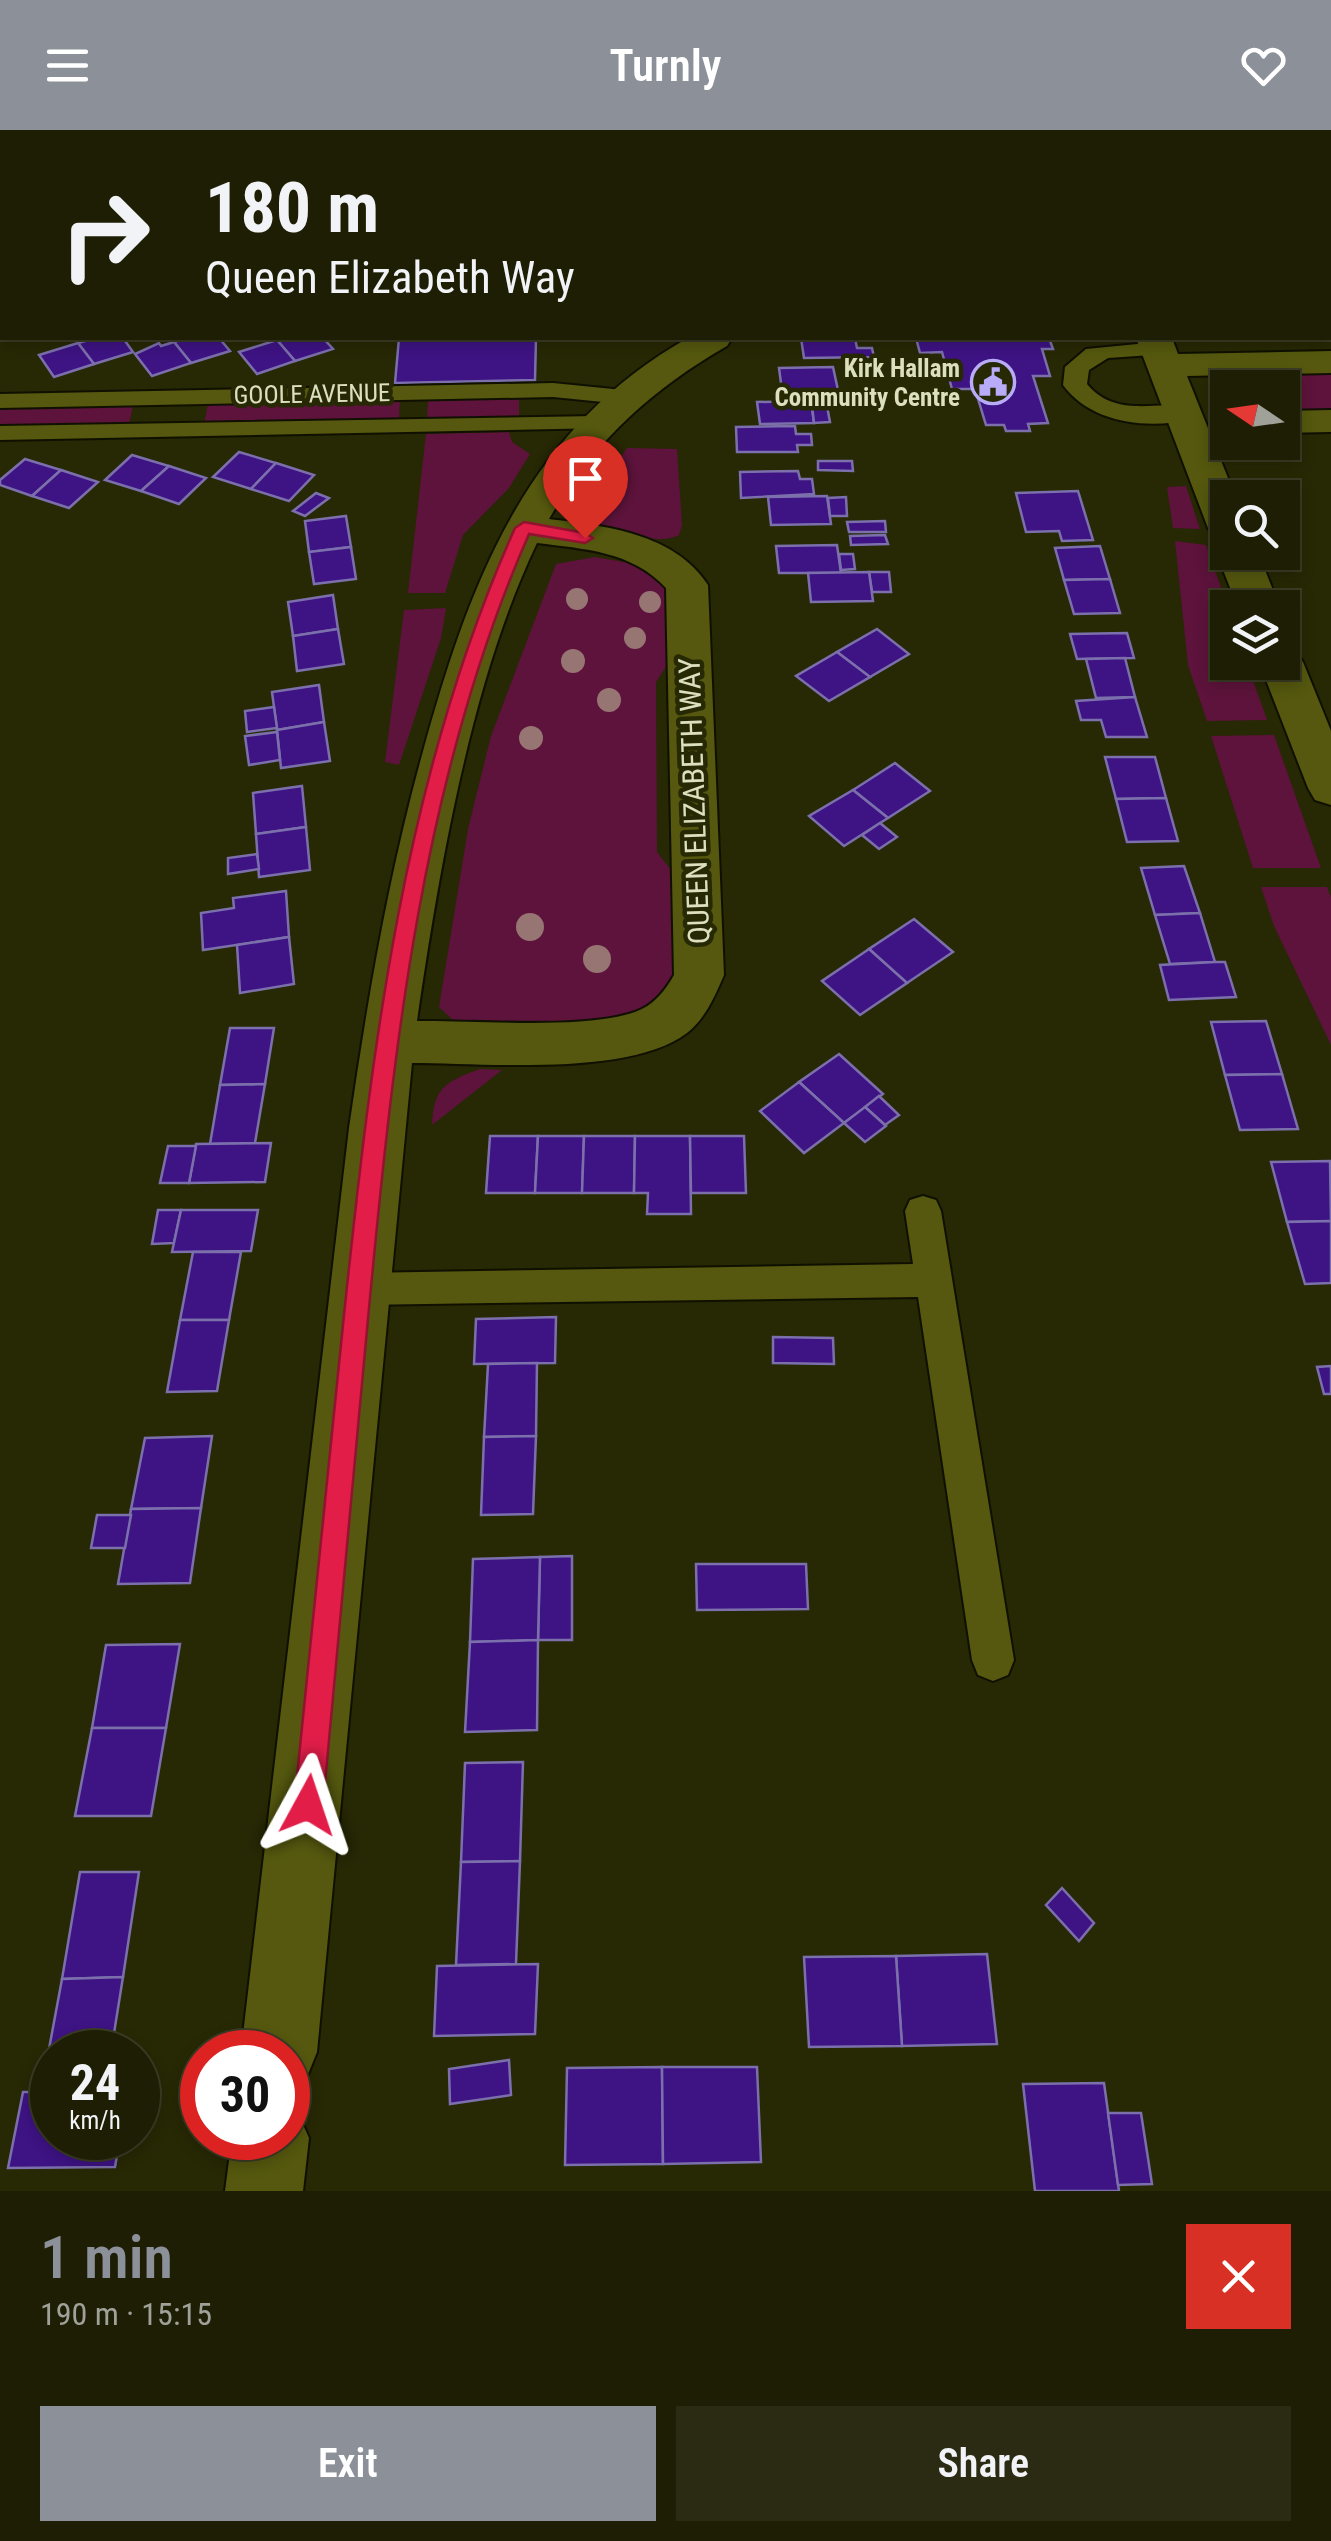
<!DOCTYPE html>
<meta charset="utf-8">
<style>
body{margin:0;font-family:"Roboto Condensed",sans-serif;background:#2a2b12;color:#f1f3f6;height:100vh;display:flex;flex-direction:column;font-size:38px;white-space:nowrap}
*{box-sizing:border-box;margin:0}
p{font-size:32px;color:#a0a29a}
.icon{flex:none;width:55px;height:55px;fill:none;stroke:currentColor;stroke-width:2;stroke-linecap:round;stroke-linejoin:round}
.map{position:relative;height:2061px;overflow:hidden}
.details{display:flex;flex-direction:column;background:#1d1e03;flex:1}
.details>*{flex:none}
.guide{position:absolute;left:0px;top:0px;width:1332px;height:210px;box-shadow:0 5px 15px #0003,0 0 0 2px #3b3c25;background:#1d1e03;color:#f1f3f6;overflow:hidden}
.needle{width:65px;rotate:283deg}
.buttons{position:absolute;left:1210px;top:240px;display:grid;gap:20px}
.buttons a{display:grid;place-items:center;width:90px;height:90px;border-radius:0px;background:#1d1e03;box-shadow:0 5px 15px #0003,0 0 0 2px #3b3c25;font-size:50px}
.speed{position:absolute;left:30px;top:1900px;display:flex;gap:20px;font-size:50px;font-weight:700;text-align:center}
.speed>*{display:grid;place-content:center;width:130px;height:130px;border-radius:50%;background:#1d1e03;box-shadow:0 5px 15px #0003,0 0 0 2px #3b3c25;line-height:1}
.speed small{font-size:25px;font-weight:400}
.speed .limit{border:15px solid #d22;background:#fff;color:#111}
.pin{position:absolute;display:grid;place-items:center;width:85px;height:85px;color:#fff;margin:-102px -42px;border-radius:50% 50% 50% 0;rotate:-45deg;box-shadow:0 0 10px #0007}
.pin .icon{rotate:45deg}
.me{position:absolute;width:110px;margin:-55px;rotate:5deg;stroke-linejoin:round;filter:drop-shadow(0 0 8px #0008)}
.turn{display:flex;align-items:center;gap:35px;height:210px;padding:0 40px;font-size:45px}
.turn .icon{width:130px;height:130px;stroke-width:2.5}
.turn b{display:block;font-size:70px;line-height:85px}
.round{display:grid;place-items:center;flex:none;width:105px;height:105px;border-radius:0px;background:#2a2b12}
.head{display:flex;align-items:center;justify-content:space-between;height:170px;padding:0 40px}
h1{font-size:60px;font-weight:600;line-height:75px;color:#8c9099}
.primary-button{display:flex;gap:20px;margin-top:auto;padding:20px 40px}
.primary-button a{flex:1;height:115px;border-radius:0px;background:#8c9099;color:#fff;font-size:40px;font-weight:600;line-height:115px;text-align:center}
.primary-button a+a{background:#2a2b12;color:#f1f3f6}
header{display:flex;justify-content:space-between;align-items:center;height:130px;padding:0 40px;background:#8c9099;color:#fff;font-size:45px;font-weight:600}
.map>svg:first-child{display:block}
.green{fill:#5d133b}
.building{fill:#3e1384;stroke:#7b70ac;stroke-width:2.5}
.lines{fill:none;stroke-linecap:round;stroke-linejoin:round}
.lane-casing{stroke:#101000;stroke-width:4}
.street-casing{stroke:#101000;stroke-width:4}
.primary-casing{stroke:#101000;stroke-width:59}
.lane{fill:#55580e;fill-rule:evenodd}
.street{fill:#55580e;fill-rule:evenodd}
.primary{stroke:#447d4f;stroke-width:55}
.tree{fill:#977573}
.route{fill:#e11d48;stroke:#92132f;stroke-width:2.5}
.labels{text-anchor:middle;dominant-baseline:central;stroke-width:9;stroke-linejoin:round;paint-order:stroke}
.far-poi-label{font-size:25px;font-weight:bold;fill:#dde0be;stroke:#272804;text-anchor:end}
.far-street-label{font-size:25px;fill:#dde0be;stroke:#272804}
.street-label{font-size:30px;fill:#dde0be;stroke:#272804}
</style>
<header><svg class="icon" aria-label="menu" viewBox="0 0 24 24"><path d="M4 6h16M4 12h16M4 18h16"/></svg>Turnly<svg class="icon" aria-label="heart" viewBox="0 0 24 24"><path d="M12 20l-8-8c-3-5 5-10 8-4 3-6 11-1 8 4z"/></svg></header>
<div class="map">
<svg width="1331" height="2061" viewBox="0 0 1331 2061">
<rect width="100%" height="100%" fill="#272804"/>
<g class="green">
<polygon points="1331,243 1331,280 1283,281 1282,258 1236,258 1246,245"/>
<polygon points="519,267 519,286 427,290 428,270"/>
<polygon points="400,270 399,289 204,294 208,274"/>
<polygon points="133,276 129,294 0,296 0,279"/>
<polygon points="509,302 512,312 530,324 509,358 463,405 445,463 408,463 426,304"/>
<path d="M627,318L677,319L682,395L679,405C659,416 604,402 585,390L586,378Z"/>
<polygon points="1186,356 1200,399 1173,398 1167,357"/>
<polygon points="1175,411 1206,415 1228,477 1228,532 1247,533 1267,590 1207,591 1188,535"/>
<polygon points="595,427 641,435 670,462 672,527 656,552 657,722 678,749 683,820 672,853 639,886 596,900 457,894 439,877 468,699 491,606 556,434"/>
<polygon points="446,478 441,508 399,635 385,632 404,480"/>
<polygon points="1274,605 1321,738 1253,738 1211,606"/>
<polygon points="1261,757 1327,757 1331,767 1331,915 1274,796"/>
<path d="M480,939L502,940L432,995C433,957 447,951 480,939Z"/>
</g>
<g class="building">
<polygon points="96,208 123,208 133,222 94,234 78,213"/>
<polygon points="188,208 219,208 230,221 191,233 174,212"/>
<polygon points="284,208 323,208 333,219 295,231 277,210"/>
<polygon points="399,208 536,208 535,250 395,253"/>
<polygon points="801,208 855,208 857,218 872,218 874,227 804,228"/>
<polygon points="916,208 1049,208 1053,219 1042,219 1050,246 1033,246 1048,293 1028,294 1030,301 1006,301 1004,295 986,295 975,259 952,259 942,222 920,223"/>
<polygon points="277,210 295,231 257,244 239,222"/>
<polygon points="174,212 191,233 152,246 135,224 159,213 161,216"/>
<polygon points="78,213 94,234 54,247 39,225"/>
<polygon points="833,237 838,260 782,261 779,238"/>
<polygon points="811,271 814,293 760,294 757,272"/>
<polygon points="812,276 827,276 830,292 814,293"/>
<polygon points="795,296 796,304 811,304 812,315 797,315 798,322 737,322 736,297"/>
<polygon points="239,322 276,333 251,359 213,347"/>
<polygon points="132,325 169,336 141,361 105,350"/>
<polygon points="25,329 61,340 32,366 0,355 0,350"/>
<polygon points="818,331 852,331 853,341 818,340"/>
<polygon points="276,333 314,345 289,371 251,359"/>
<polygon points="169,336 206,348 179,374 141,361"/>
<polygon points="61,340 98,352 69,378 32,366"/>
<polygon points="798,341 800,349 812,349 814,364 741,368 740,342"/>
<polygon points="1078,361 1093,410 1062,411 1059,401 1026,402 1016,363"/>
<polygon points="316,363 329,368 305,386 293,381"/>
<polygon points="827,366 831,394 771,395 768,367"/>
<polygon points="846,367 847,386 830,386 828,368"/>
<polygon points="346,386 351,417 309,422 305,391"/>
<polygon points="885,391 886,402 849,402 847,392"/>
<polygon points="885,405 888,414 851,415 850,406"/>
<polygon points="837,415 841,443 779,443 776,416"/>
<polygon points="1100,416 1110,449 1064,450 1055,418"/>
<polygon points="351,417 356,449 314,454 309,422"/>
<polygon points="839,424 853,424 855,439 841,440"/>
<polygon points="869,442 889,442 891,462 872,462"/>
<polygon points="869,442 873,471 811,472 808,443"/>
<polygon points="1110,449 1120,483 1074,484 1064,450"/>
<polygon points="333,465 338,499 293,506 288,472"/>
<polygon points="338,499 344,534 297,541 293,506"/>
<polygon points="877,499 909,524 870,547 837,522"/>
<polygon points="1127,503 1134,528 1077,529 1070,504"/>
<polygon points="837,522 870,547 829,571 796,546"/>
<polygon points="1125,528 1135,567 1096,568 1086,529"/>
<polygon points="319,555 324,592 277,600 272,562"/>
<polygon points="1135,567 1147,607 1106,607 1101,590 1081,590 1076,571"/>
<polygon points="274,577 277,598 247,602 245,581"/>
<polygon points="324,592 330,631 281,638 277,600"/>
<polygon points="277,602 280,630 249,635 245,606"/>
<polygon points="1105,627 1155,627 1166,668 1116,669"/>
<polygon points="895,633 930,661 888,688 853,660"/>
<polygon points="302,656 306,697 256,704 253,663"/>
<polygon points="853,660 888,688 844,716 809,686"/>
<polygon points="1166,668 1178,711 1127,712 1116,669"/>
<polygon points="880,693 897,707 879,719 862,705"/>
<polygon points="306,697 310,740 259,747 256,704"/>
<polygon points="257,724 259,739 228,744 228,728"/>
<polygon points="1184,736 1200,783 1155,785 1141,738"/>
<polygon points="286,761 289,807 203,820 201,783 234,778 233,768"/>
<polygon points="1200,783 1215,832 1170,834 1155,785"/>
<polygon points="914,789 953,822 907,853 869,819"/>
<polygon points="289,807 294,854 240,863 237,815"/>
<polygon points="869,819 907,853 860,885 822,851"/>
<polygon points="1215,832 1225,832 1236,867 1169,870 1160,835"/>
<polygon points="1266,891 1282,944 1225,945 1211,892"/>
<polygon points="230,898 274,898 265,954 220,955"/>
<polygon points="839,924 883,964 844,993 799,952"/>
<polygon points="1282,944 1298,999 1240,1000 1225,945"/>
<polygon points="799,952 844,993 804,1023 760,981"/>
<polygon points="265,954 255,1013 210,1014 220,955"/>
<polygon points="879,966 899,985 885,995 865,977"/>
<polygon points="865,977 886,996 865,1012 844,993"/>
<polygon points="490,1006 538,1006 535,1063 486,1063"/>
<polygon points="538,1006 584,1006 582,1063 535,1063"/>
<polygon points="584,1006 635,1006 634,1063 582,1063"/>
<polygon points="635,1006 690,1006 691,1084 647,1084 648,1063 634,1063"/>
<polygon points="690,1006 744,1006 746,1063 691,1063"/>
<polygon points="271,1013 265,1052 189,1053 196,1014"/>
<polygon points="168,1016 196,1016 189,1053 160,1053"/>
<polygon points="1330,1031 1331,1091 1287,1092 1271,1032"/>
<polygon points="158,1080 181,1080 174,1113 152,1114"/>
<polygon points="181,1080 258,1080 251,1121 172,1122"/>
<polygon points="1331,1091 1331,1153 1305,1154 1287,1092"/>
<polygon points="193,1122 241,1122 229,1190 180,1190"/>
<polygon points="556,1187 555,1233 474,1234 476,1189"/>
<polygon points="180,1190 229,1190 217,1261 167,1262"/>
<polygon points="773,1207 833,1208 834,1234 773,1233"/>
<polygon points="537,1233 536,1306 484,1307 488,1234"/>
<polygon points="1331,1236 1331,1264 1324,1264 1317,1237"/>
<polygon points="212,1306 201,1378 131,1379 145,1308"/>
<polygon points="536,1306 533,1384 481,1385 484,1307"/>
<polygon points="201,1378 190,1453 118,1454 131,1379"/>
<polygon points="97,1385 131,1385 125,1418 91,1418"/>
<polygon points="572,1426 572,1510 538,1510 540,1427"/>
<polygon points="540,1427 538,1510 470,1512 473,1429"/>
<polygon points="696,1434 806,1434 808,1479 697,1480"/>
<polygon points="538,1510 537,1600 465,1602 470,1512"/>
<polygon points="180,1514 166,1598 92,1598 106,1515"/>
<polygon points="92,1598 166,1598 151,1686 75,1686"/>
<polygon points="523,1632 520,1731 461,1732 465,1633"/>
<polygon points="520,1731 516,1834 456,1835 461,1732"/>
<polygon points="80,1742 139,1742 123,1847 62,1849"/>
<polygon points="1062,1758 1094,1793 1079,1811 1046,1775"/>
<polygon points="987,1824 997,1914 902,1916 896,1826"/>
<polygon points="896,1826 902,1916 809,1917 804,1827"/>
<polygon points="538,1834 535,1904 434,1906 437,1836"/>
<polygon points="123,1847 111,1922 52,1922 52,1962 41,1962 62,1849"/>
<polygon points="509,1930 511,1965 450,1974 449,1939"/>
<polygon points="662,1937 663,2034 565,2035 567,1938"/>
<polygon points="662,1937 757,1937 761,2032 663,2034"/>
<polygon points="1104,1953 1119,2061 1035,2061 1023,1954"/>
<polygon points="23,1962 52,1962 52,2008 120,2008 115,2037 8,2038"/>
<polygon points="1108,1983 1141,1983 1152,2054 1118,2055"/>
</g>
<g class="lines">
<defs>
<g id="lane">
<path d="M1158,212L1166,214L1170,219L1166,224L1108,228L1089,240L1087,254C1121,295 1173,262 1195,284L1192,289C1147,300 1091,293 1063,255L1065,237L1086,219Z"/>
<polygon points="553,253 623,260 635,267 623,274 553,267 0,278 0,264"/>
<polygon points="596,286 608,293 605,298 0,310 0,296"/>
<polygon points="923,1066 936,1070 941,1081 1014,1530 1008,1545 993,1551 978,1545 972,1530 918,1167 359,1175 346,1171 341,1159 346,1147 359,1143 913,1134 905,1081 910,1070"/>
</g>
<g id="street">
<polygon points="1063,0 1095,0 1096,2 1064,2"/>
<path d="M688,208H732L727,216C652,259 592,313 549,389C606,396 674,403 708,455L724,845C715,866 705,889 687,903C630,947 483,933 412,933L317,1922L306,1949L288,1956V1922H241L349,998C367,873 388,748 422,625C469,454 525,300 688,208ZM537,413C584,419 632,421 666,458L674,845C665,861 653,876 635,882C585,900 475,890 417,891C439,740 471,550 537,413Z"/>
<polygon points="1136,208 1172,208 1178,224 1331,221 1331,243 1187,246 1236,368 1228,368 1228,411 1214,407 1208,398"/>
<polygon points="1331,280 1331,302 1282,303 1282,281"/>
<polygon points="1228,411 1228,422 1258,422 1280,478 1238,478 1216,422"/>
<polygon points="1282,518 1296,522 1303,532 1331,601 1331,675 1315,670 1308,658 1259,532 1282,532"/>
<polygon points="288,1977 297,1981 309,2008 303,2061 225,2061 232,2008 288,2008"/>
</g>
<g id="primary">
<polyline points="54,2 55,0"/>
<polyline points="0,104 2,99"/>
</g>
</defs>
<use href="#lane" class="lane-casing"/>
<use href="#street" class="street-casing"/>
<use href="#primary" class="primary-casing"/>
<use href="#lane" class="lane"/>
<use href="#street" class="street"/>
<use href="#primary" class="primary"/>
</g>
<g class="tree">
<circle cx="577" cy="469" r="11"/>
<circle cx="650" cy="472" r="11"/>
<circle cx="635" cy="508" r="11"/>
<circle cx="573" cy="531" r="12"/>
<circle cx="609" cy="570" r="12"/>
<circle cx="531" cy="608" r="12"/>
<circle cx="530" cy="797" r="14"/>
<circle cx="597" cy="829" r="14"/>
</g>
<path class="route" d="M524,392L585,403L593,408L585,413L529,404C422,647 394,916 369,1178C354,1344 338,1509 323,1675L318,1685L308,1689L298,1685L294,1675C311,1512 327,1349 344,1185C372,918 404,645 515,398Z"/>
<defs>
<symbol id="civic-ring" viewBox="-11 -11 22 22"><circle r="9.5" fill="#272804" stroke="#b8abf7" stroke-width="1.5"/><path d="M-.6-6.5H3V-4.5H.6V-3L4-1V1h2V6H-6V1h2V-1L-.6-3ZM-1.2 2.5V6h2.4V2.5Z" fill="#b8abf7"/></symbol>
</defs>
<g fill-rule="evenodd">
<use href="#civic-ring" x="968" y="227" width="50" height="50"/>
</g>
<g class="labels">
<g class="far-poi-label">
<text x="960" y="238">Kirk Hallam<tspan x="960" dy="29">Community Centre</tspan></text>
</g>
<g class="far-street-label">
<text transform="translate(312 264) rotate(-1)">GOOLE AVENUE</text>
</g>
<g class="street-label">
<text transform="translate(694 671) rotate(-92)">QUEEN ELIZABETH WAY</text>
</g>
</g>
</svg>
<div class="buttons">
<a><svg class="needle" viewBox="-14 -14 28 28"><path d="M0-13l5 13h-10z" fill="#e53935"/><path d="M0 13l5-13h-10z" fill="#a0a29a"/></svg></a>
<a><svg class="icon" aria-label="search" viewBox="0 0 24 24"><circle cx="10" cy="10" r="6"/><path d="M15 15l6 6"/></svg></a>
<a><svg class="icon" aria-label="layers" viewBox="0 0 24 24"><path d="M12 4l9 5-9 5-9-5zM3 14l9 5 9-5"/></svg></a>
</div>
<div class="speed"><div>24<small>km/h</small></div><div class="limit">30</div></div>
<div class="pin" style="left:585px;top:408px;background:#d93025"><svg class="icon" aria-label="arrive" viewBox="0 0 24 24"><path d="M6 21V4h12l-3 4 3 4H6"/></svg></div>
<svg class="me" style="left:308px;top:1675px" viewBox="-20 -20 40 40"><path d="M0-17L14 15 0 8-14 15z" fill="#e11d48" stroke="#fff" stroke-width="4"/></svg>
<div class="guide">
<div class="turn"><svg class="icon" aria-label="right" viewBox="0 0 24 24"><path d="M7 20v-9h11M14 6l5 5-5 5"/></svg><div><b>180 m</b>Queen Elizabeth Way</div></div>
</div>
</div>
<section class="details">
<div class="head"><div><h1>1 min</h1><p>190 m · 15:15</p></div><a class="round" style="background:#d93025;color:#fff"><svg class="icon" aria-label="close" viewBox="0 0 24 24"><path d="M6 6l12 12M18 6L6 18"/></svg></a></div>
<div class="primary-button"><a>Exit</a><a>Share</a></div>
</section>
